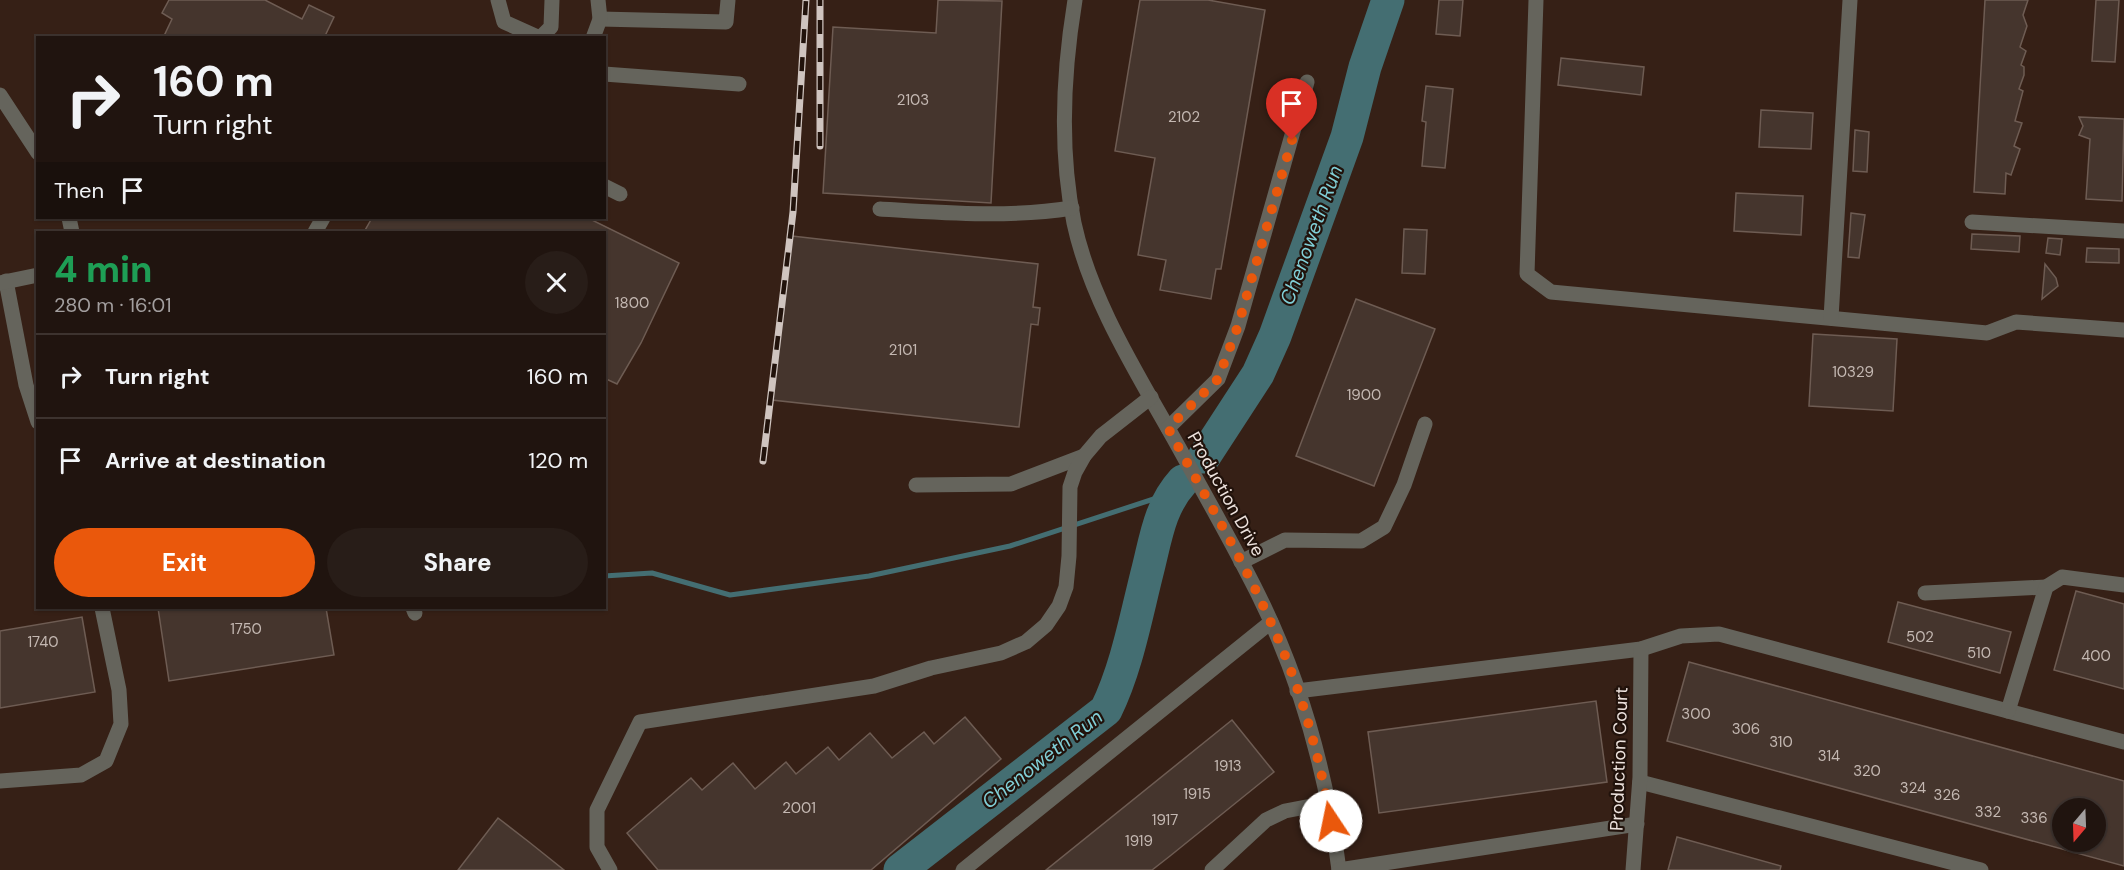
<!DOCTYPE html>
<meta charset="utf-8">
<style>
body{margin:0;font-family:"DM Sans",sans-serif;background:#281d18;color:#f1f3f6;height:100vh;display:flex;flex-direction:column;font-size:22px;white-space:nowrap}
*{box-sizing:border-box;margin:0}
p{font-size:20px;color:#a29e9e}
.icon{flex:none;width:33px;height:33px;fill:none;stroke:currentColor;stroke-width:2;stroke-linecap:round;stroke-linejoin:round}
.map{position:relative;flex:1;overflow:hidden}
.panel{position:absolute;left:36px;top:231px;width:570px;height:378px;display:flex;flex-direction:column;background:#20140f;border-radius:0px;box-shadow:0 2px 4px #0004,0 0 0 2px #3d332f}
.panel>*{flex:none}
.guide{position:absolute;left:36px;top:36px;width:570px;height:183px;border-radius:0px;box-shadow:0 2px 4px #0004,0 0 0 2px #3d332f;background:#20140f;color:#f1f3f6;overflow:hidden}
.needle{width:39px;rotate:199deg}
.tools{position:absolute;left:2052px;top:798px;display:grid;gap:12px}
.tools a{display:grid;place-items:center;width:54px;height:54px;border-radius:50%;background:#20140f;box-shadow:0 2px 4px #0004,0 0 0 2px #3d332f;font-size:30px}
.pin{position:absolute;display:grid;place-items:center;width:51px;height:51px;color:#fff;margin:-62px -26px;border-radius:50% 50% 50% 0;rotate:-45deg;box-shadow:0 0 6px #0007}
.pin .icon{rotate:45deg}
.me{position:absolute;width:66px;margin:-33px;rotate:349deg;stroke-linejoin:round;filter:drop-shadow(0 0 4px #0008)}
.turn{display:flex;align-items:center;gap:21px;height:126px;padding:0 18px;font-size:27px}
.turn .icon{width:78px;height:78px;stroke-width:2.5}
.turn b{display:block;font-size:42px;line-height:51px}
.then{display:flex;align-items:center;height:57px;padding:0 18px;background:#0003;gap:12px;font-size:22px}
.round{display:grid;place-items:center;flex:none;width:63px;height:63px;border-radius:32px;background:#281d18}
.overview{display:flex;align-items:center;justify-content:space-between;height:102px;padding:0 18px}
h1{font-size:36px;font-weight:800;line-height:45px;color:#1e9e55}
.action{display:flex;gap:12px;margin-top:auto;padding:12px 18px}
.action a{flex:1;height:69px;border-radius:36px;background:#ea580c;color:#fff;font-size:24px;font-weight:800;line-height:69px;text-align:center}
.action a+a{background:#281d18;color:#f1f3f6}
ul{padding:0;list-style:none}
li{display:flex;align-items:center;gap:18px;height:84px;padding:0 18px;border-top:2px solid #3d332f}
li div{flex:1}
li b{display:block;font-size:22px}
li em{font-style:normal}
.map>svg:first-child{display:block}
.built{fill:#362016;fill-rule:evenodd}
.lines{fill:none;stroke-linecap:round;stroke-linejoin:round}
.stream{stroke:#446e72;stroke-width:5}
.river{stroke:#446e72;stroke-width:33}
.building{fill:#45352d;stroke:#6e5c53;stroke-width:1.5;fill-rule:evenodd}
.minor{stroke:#65645c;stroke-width:15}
.rail-casing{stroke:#cfc4bf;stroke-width:7}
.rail{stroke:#21120b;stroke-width:4.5;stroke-dasharray:14;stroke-linecap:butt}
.route{stroke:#ea580c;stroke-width:10;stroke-dasharray:0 18}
.labels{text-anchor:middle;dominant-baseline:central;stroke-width:4.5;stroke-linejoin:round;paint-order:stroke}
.number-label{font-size:15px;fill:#c4b8b2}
.street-label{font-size:18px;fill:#eee3de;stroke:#21120b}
.water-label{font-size:20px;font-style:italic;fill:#81cfd7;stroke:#21120b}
</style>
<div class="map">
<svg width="2124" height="870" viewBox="0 0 2124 870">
<rect width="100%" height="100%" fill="#2a1b14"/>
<path class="built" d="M0,0H2124V870H0ZM38,38H604V218H38ZM38,232H604V608H38ZM2062,808H2096V842H2062Z"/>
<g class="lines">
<polyline class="stream" points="604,576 652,573 730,595 869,576 1010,546 1172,493"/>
<g class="river">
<polyline points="1204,457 1258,374 1275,336 1347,137 1365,67 1388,0"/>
<path d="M900,870L1106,710C1127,667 1136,616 1148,569C1156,537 1160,506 1183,481"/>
</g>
</g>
<g class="building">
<polygon points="169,0 265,0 302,19 309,5 334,17 324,38 163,38 172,19 162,13"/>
<polygon points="938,0 1002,1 991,203 823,193 833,27 936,33"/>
<polygon points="1140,0 1208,0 1265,10 1221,269 1216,269 1211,299 1160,290 1166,260 1138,255 1155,158 1115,151"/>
<polygon points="1439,0 1463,0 1460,36 1436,34"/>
<polygon points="1985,0 2028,0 2023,15 2027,26 2020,47 2026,51 2021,65 2024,67 2024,75 2019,89 2023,91 2015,121 2022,123 2014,146 2020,149 2011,175 2006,173 2005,194 1974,192"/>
<polygon points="2096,0 2119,0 2115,62 2092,61"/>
<polygon points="1561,58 1644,67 1641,95 1558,85"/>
<polygon points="1426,86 1453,89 1445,168 1422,166 1426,122 1422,121"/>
<polygon points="1761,110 1813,113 1811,149 1759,147"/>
<polygon points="2079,117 2124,119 2122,201 2086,199 2090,139 2079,135 2083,126"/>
<polygon points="1855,130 1869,132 1867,172 1853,171"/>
<polygon points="1736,193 1803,196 1801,235 1734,231"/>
<polygon points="1851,213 1865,215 1859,258 1848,257"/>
<polygon points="372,218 588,218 679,263 641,343 617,384 604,378 604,232 364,232"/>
<polygon points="1404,229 1427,230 1425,274 1402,273"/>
<polygon points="1972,234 2020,236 2019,252 1971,249"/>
<polygon points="792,236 1038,264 1033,307 1040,308 1038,325 1031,324 1019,427 772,400"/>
<polygon points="2048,238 2062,239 2060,255 2046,253"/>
<polygon points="2087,248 2119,249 2119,263 2086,262"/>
<polygon points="2045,264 2056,278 2058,286 2042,299"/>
<polygon points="1356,299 1435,329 1374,486 1296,456"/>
<polygon points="1813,334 1897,339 1893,411 1809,406"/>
<polygon points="2076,591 2124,604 2124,689 2054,670"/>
<polygon points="1898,602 2011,632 2000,673 1888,642"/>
<polygon points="158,608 326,608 334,655 169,681"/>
<polygon points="82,617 95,692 0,708 0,631"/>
<path d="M1689,662L2124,781V866L1667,741ZM2062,808H2096V842H2062Z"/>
<polygon points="1596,701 1607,782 1379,813 1368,732"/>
<polygon points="965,717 1001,759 871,870 658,870 627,833 691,778 702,790 733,763 755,789 786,762 796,774 828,747 839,760 870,733 892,758 924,732 934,744"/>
<polygon points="1232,720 1274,772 1170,856 1152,870 1046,870"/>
<polygon points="498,818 529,842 564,870 458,870"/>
<polygon points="1677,837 1781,866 1780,870 1668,870"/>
</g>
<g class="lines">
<g class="minor">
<polyline points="498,0 504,22 540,38"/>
<path d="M1075,0C1063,73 1059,149 1074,223C1091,302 1139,376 1178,446C1205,495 1233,544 1258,594C1300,679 1327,775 1339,870"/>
<polyline points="1536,0 1527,274 1551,292 1987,333 2016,322 2124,330"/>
<polyline points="600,19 726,22 728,0"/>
<polyline points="540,38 551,27 552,0"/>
<polyline points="593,38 600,19 598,0"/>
<polyline points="604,74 739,84"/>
<polyline points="0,95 38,153"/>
<polyline points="604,186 620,194"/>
<path d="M880,209C945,213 1008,218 1072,208"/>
<polyline points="69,218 72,232"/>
<polyline points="1972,222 2124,231"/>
<polyline points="315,232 323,218"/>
<polyline points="6,281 26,385 38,422"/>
<polyline points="0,283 38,275"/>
<polyline points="1831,318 1850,0"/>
<polyline points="1168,428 1218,379 1238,326 1307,82"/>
<polyline points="916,485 1011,484 1084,456"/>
<polyline points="1241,562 1285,540 1361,541 1384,527 1404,485 1425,424"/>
<polyline points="1925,593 2046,587"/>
<polyline points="413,608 415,613"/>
<polyline points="1297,691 1641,649 1681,636 1719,634 2124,742"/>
<polyline points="2008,711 2046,587 2062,577 2124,585"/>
<polyline points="0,781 81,775 106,761 121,724 119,690 102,608"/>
<polyline points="1640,782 1981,870"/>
<polyline points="610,870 597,847 597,810 640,722 874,686 931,668 1001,653 1026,642 1046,625 1059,606 1066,587 1069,556 1070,487 1075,472 1084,456 1101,436 1151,397"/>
<polyline points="963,870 1271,622"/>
<polyline points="1212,870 1266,820 1285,811 1327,803"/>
<polyline points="1339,870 1637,824"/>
<polyline points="1633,870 1640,777 1641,649"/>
</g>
<defs>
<g id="rail">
<polyline points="820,146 820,0"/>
<polyline points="763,461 793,212 806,0"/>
</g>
</defs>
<use href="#rail" class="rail-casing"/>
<use href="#rail" class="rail"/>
</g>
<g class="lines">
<path class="route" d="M1292,140L1238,326L1218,379L1168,428C1207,500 1250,571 1281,646C1305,702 1320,762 1331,821"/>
</g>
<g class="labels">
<g class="number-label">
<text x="913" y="100">2103</text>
<text x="1184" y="117">2102</text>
<text x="632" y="303">1800</text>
<text x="903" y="350">2101</text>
<text x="1853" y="372">10329</text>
<text x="1364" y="395">1900</text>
<text x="246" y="629">1750</text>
<text x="1920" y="637">502</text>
<text x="43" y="642">1740</text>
<text x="1979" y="653">510</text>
<text x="2096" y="656">400</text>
<text x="1696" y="714">300</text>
<text x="1746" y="729">306</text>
<text x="1781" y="742">310</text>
<text x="1829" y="756">314</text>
<text x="1228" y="766">1913</text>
<text x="1867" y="771">320</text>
<text x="1913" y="788">324</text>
<text x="1197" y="794">1915</text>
<text x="1947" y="795">326</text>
<text x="799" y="808">2001</text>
<text x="1988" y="812">332</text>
<text x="2034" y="818">336</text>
<text x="1165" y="820">1917</text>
<text x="1139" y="841">1919</text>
</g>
<g class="street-label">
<text transform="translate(1226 494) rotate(61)">Production Drive</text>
<text transform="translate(1619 759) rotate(-88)">Production Court</text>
</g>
<g class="water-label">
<text transform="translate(1311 235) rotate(-70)">Chenoweth Run</text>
<text transform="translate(1042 759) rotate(-38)">Chenoweth Run</text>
</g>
</g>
</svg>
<div class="tools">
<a><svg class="needle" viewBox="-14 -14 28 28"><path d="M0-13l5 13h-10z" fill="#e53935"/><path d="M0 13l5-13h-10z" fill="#a29e9e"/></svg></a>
</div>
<div class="pin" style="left:1292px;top:140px;background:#d93025"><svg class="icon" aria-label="arrive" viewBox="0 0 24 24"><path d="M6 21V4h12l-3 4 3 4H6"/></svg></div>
<svg class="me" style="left:1331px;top:821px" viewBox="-20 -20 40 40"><circle r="19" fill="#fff"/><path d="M0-13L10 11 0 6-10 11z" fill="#ea580c"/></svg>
<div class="guide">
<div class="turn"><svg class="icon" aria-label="right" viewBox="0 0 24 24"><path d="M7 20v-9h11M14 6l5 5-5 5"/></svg><div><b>160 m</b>Turn right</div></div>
<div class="then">Then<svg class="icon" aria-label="arrive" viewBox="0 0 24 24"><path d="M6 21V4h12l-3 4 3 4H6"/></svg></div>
</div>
<section class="panel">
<div class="overview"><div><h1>4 min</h1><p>280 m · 16:01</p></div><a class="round"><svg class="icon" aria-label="close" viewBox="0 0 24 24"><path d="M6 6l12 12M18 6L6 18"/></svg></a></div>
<ul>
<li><svg class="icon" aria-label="right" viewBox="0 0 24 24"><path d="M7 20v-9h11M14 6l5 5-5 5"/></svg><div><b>Turn right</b></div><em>160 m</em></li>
<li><svg class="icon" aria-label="arrive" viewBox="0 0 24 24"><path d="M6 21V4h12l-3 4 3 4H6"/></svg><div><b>Arrive at destination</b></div><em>120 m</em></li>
</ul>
<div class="action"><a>Exit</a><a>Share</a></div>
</section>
</div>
